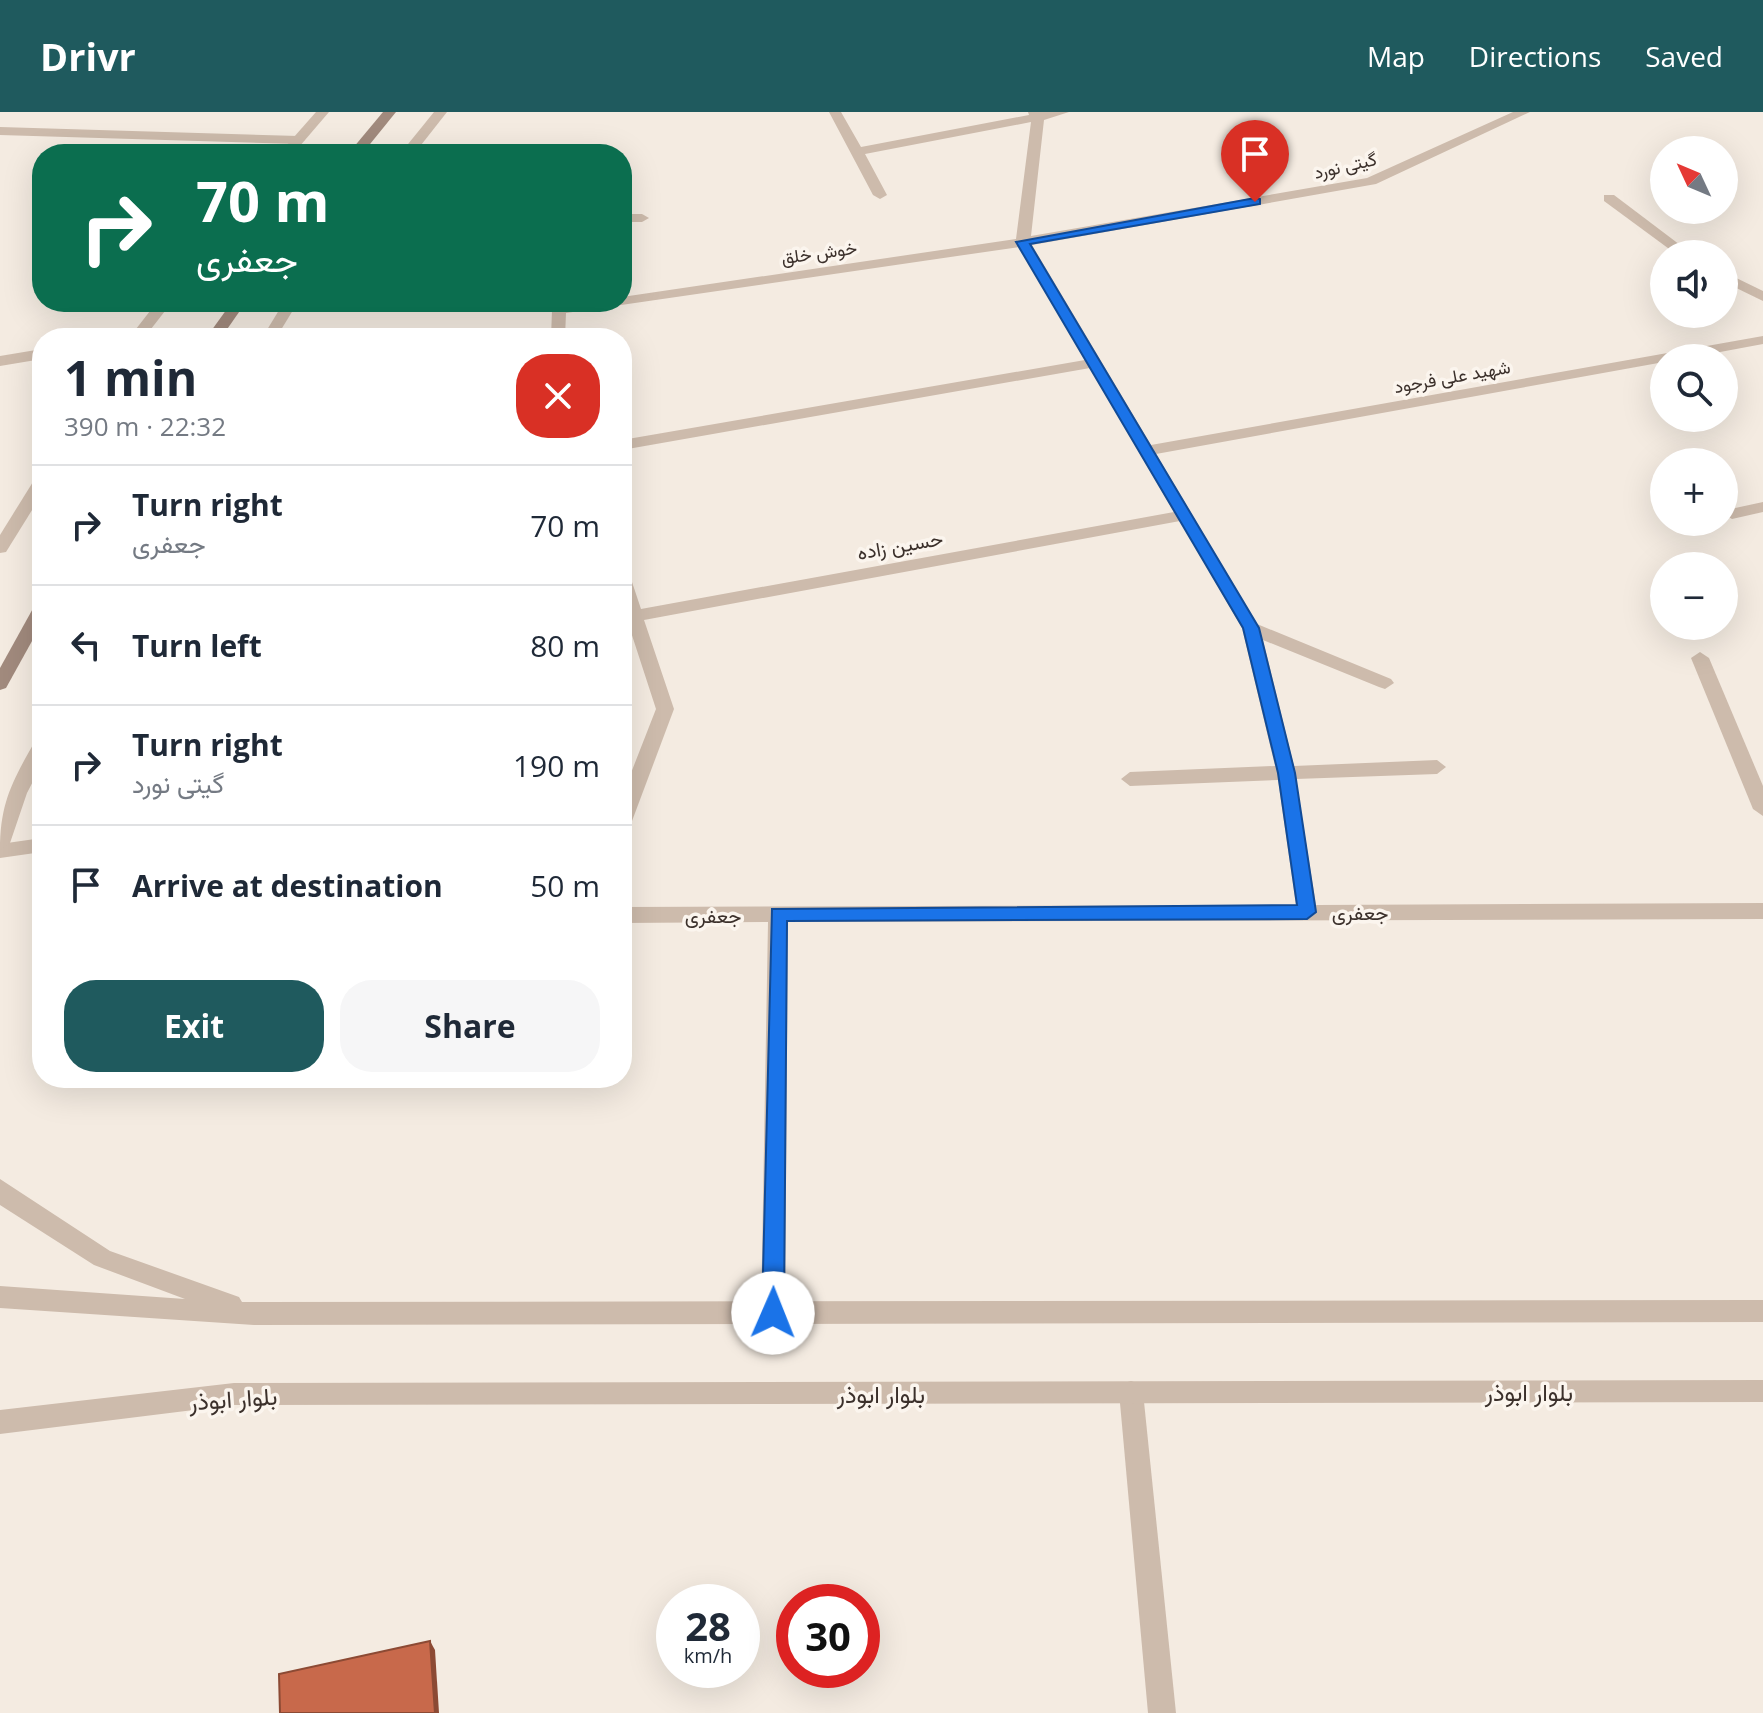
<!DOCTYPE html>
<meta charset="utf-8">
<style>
body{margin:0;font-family:"Open Sans",Vazirmatn,sans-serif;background:#f6f6f7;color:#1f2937;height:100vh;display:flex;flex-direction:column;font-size:30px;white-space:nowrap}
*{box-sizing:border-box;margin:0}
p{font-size:26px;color:#747a83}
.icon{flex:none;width:44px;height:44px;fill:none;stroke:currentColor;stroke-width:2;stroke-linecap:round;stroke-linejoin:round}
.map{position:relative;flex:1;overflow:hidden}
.panel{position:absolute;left:32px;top:216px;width:600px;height:760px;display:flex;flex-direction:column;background:#fff;border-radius:32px;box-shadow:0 8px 32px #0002}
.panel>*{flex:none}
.top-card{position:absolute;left:32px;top:32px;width:600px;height:168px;border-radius:32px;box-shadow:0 8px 32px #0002;background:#0b6e4f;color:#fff;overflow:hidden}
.needle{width:52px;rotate:314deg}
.controls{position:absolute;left:1650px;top:24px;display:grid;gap:16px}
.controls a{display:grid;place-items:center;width:88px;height:88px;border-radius:50%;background:#fff;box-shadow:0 8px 32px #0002;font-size:40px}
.speed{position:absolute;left:656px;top:1472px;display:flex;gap:16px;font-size:40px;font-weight:700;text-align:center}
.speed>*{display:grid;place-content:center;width:104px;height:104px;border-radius:50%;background:#fff;box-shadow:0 8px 32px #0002;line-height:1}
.speed small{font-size:20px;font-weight:400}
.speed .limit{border:12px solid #d22;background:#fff;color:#111}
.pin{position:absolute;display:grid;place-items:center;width:68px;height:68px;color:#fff;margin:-82px -34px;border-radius:50% 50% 50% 0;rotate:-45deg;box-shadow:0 0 8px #0007}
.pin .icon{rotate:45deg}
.me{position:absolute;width:88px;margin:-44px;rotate:1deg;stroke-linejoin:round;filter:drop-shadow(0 0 6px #0008)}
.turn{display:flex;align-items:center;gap:28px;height:168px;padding:0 32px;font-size:36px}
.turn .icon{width:104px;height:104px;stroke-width:2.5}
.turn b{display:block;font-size:56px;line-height:68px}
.round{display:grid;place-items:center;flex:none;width:84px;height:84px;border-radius:32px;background:#f6f6f7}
.head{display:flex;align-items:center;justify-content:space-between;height:136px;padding:0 32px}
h1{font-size:48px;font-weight:700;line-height:60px}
.button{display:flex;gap:16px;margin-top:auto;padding:16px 32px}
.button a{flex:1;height:92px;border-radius:32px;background:#1f5a5e;color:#fff;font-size:32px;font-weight:700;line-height:92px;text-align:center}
.button a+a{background:#f6f6f7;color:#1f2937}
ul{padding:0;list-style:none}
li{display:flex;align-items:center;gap:24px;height:120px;padding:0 32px;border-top:2px solid #e0e1e3}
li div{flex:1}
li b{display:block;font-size:30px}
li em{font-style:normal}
header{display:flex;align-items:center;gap:48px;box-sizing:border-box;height:112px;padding:0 40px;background:#1f5a5e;color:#fff}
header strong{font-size:38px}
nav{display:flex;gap:44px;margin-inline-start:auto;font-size:28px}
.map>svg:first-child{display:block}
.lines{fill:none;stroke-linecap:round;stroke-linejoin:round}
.minor{fill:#cdbbac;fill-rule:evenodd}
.tertiary{fill:#cdbbac;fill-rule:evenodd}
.secondary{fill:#a18a7d;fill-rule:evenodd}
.shaded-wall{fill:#8c4a34}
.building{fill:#c8694b;stroke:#8c4a34;stroke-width:2}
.route{fill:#1a73e8;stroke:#114b97;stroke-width:2}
.labels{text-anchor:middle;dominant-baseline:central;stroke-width:7;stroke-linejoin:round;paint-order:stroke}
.far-street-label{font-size:18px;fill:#3b302b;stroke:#fbf5ee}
.street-label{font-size:20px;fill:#3b302b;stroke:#fbf5ee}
.near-street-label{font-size:24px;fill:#3b302b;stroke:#fbf5ee}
</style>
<header>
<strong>Drivr</strong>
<nav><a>Map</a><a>Directions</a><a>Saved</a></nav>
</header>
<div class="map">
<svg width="1763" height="1601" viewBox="0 0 1763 1601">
<rect width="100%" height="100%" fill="#f4ebe1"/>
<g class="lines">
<g class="minor">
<polygon points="829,0 841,0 861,35 1029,3 1028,0 1069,0 1044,8 1031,124 1367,66 1513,0 1530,0 1376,72 1032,133 1151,333 1763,224 1763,232 1688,246 1664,246 1664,250 1156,342 1257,512 1391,567 1394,571 1385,577 1379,575 1263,528 1294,654 1437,648 1446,655 1437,662 1296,667 1316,793 1763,791 1763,807 788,810 785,1201 781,1209 773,1212 765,1209 761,1201 768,810 622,811 622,795 1296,793 1278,668 1130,674 1121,667 1130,660 1275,654 1242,516 1180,409 644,508 674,597 632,709 622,716 622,684 656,597 628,511 622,512 622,461 631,467 641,497 1174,400 1090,256 622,338 622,328 1085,248 1019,135 566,201 565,226 551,226 552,198 559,194 622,190 622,185 1016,127 1031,10 865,42 887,83 880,87 873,83"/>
<polygon points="0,15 298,24 305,28 298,32 0,23"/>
<polygon points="1604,83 1614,83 1692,142 1676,142 1604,89"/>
<polygon points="622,102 642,102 649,106 642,110 622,110"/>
<polygon points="1724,160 1763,179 1763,189 1724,170"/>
<polygon points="42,237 42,247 0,254 0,244"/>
<polygon points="1763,390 1763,400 1732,407 1724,402 1726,398"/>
<polygon points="1700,540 1709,546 1763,674 1763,704 1753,697 1691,546"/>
<polygon points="42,726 42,740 0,746 0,732"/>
<polygon points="1131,1269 1140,1272 1143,1280 1176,1601 1148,1601 1119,1280 1122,1272"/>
</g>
<g class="tertiary">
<polygon points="316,0 329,0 293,42 279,42"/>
<polygon points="434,0 447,0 414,42 400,42"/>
<polygon points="157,190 172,190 144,226 129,226"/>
<polygon points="284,190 298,190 276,226 262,226"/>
<polygon points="42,364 42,382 6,440 0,441 0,423 36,365"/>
<path d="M42,627V652L27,681L10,731L0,738C0,691 12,670 35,629Z"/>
<polygon points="0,1067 110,1139 239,1185 242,1190 1763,1188 1763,1210 254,1213 0,1196 0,1174 185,1187 94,1153 0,1093"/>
<polygon points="1763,1268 1763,1290 234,1293 0,1322 0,1298 234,1271"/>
</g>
<g class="secondary">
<polygon points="383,0 396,0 362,42 348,42"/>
<polygon points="232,190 246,190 221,226 206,226"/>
<polygon points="42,489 42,511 6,576 0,578 0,556 36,491"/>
</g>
</g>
<polygon class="shaded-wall" points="430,1529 435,1538 439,1601 435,1601"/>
<polygon class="building" points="430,1529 435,1601 280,1601 279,1562"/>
<polygon class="route" points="1255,86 1260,87 1260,92 1030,132 1259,516 1295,661 1316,800 1307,807 787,809 784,1201 781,1208 773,1210 766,1208 762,1201 772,797 1297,793 1278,661 1243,516 1016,130"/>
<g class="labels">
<g class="far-street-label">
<text transform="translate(1345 53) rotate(-13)">گیتی نورد</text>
<text transform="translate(819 140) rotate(-8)">خوش خلق</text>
<text transform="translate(1452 264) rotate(-10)">شهید علی فرجود</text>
</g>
<g class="street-label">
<text transform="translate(900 433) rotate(-10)">حسین زاده</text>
<text x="1360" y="800">جعفری</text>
<text x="713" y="803">جعفری</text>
</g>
<g class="near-street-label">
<text x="1529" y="1279">بلوار ابوذر</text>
<text x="881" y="1281">بلوار ابوذر</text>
<text transform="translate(233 1286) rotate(-4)">بلوار ابوذر</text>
</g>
</g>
</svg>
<div class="controls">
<a><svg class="needle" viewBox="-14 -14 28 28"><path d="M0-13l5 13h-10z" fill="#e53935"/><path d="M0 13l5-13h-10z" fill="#747a83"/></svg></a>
<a><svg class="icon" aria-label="sound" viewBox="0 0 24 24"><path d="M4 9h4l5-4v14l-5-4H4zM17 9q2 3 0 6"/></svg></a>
<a><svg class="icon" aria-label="search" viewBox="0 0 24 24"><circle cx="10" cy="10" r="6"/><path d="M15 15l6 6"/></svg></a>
<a>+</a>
<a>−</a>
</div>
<div class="speed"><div>28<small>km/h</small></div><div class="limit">30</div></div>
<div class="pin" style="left:1255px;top:90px;background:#d93025"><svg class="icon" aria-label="arrive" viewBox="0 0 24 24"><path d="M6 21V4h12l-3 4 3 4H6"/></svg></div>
<svg class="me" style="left:773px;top:1201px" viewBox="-20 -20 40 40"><circle r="19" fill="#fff"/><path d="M0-13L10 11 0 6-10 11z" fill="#1a73e8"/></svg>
<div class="top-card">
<div class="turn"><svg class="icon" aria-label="right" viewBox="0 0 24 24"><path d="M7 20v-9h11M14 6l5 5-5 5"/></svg><div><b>70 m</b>جعفری</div></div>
</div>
<section class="panel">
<div class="head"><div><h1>1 min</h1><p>390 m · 22:32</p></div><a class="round" style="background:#d93025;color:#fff"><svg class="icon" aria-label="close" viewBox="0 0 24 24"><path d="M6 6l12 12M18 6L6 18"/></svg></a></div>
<ul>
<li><svg class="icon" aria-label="right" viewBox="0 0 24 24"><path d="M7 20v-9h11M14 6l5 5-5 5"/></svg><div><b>Turn right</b><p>جعفری</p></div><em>70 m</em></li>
<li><svg class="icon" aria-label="left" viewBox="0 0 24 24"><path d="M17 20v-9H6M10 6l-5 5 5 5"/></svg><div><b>Turn left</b></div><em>80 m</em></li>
<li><svg class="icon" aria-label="right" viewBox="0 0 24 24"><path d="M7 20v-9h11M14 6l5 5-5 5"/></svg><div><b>Turn right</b><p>گیتی نورد</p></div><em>190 m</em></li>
<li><svg class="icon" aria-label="arrive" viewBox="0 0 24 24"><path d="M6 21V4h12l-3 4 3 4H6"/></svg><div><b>Arrive at destination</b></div><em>50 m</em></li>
</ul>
<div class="button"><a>Exit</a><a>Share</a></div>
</section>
</div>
